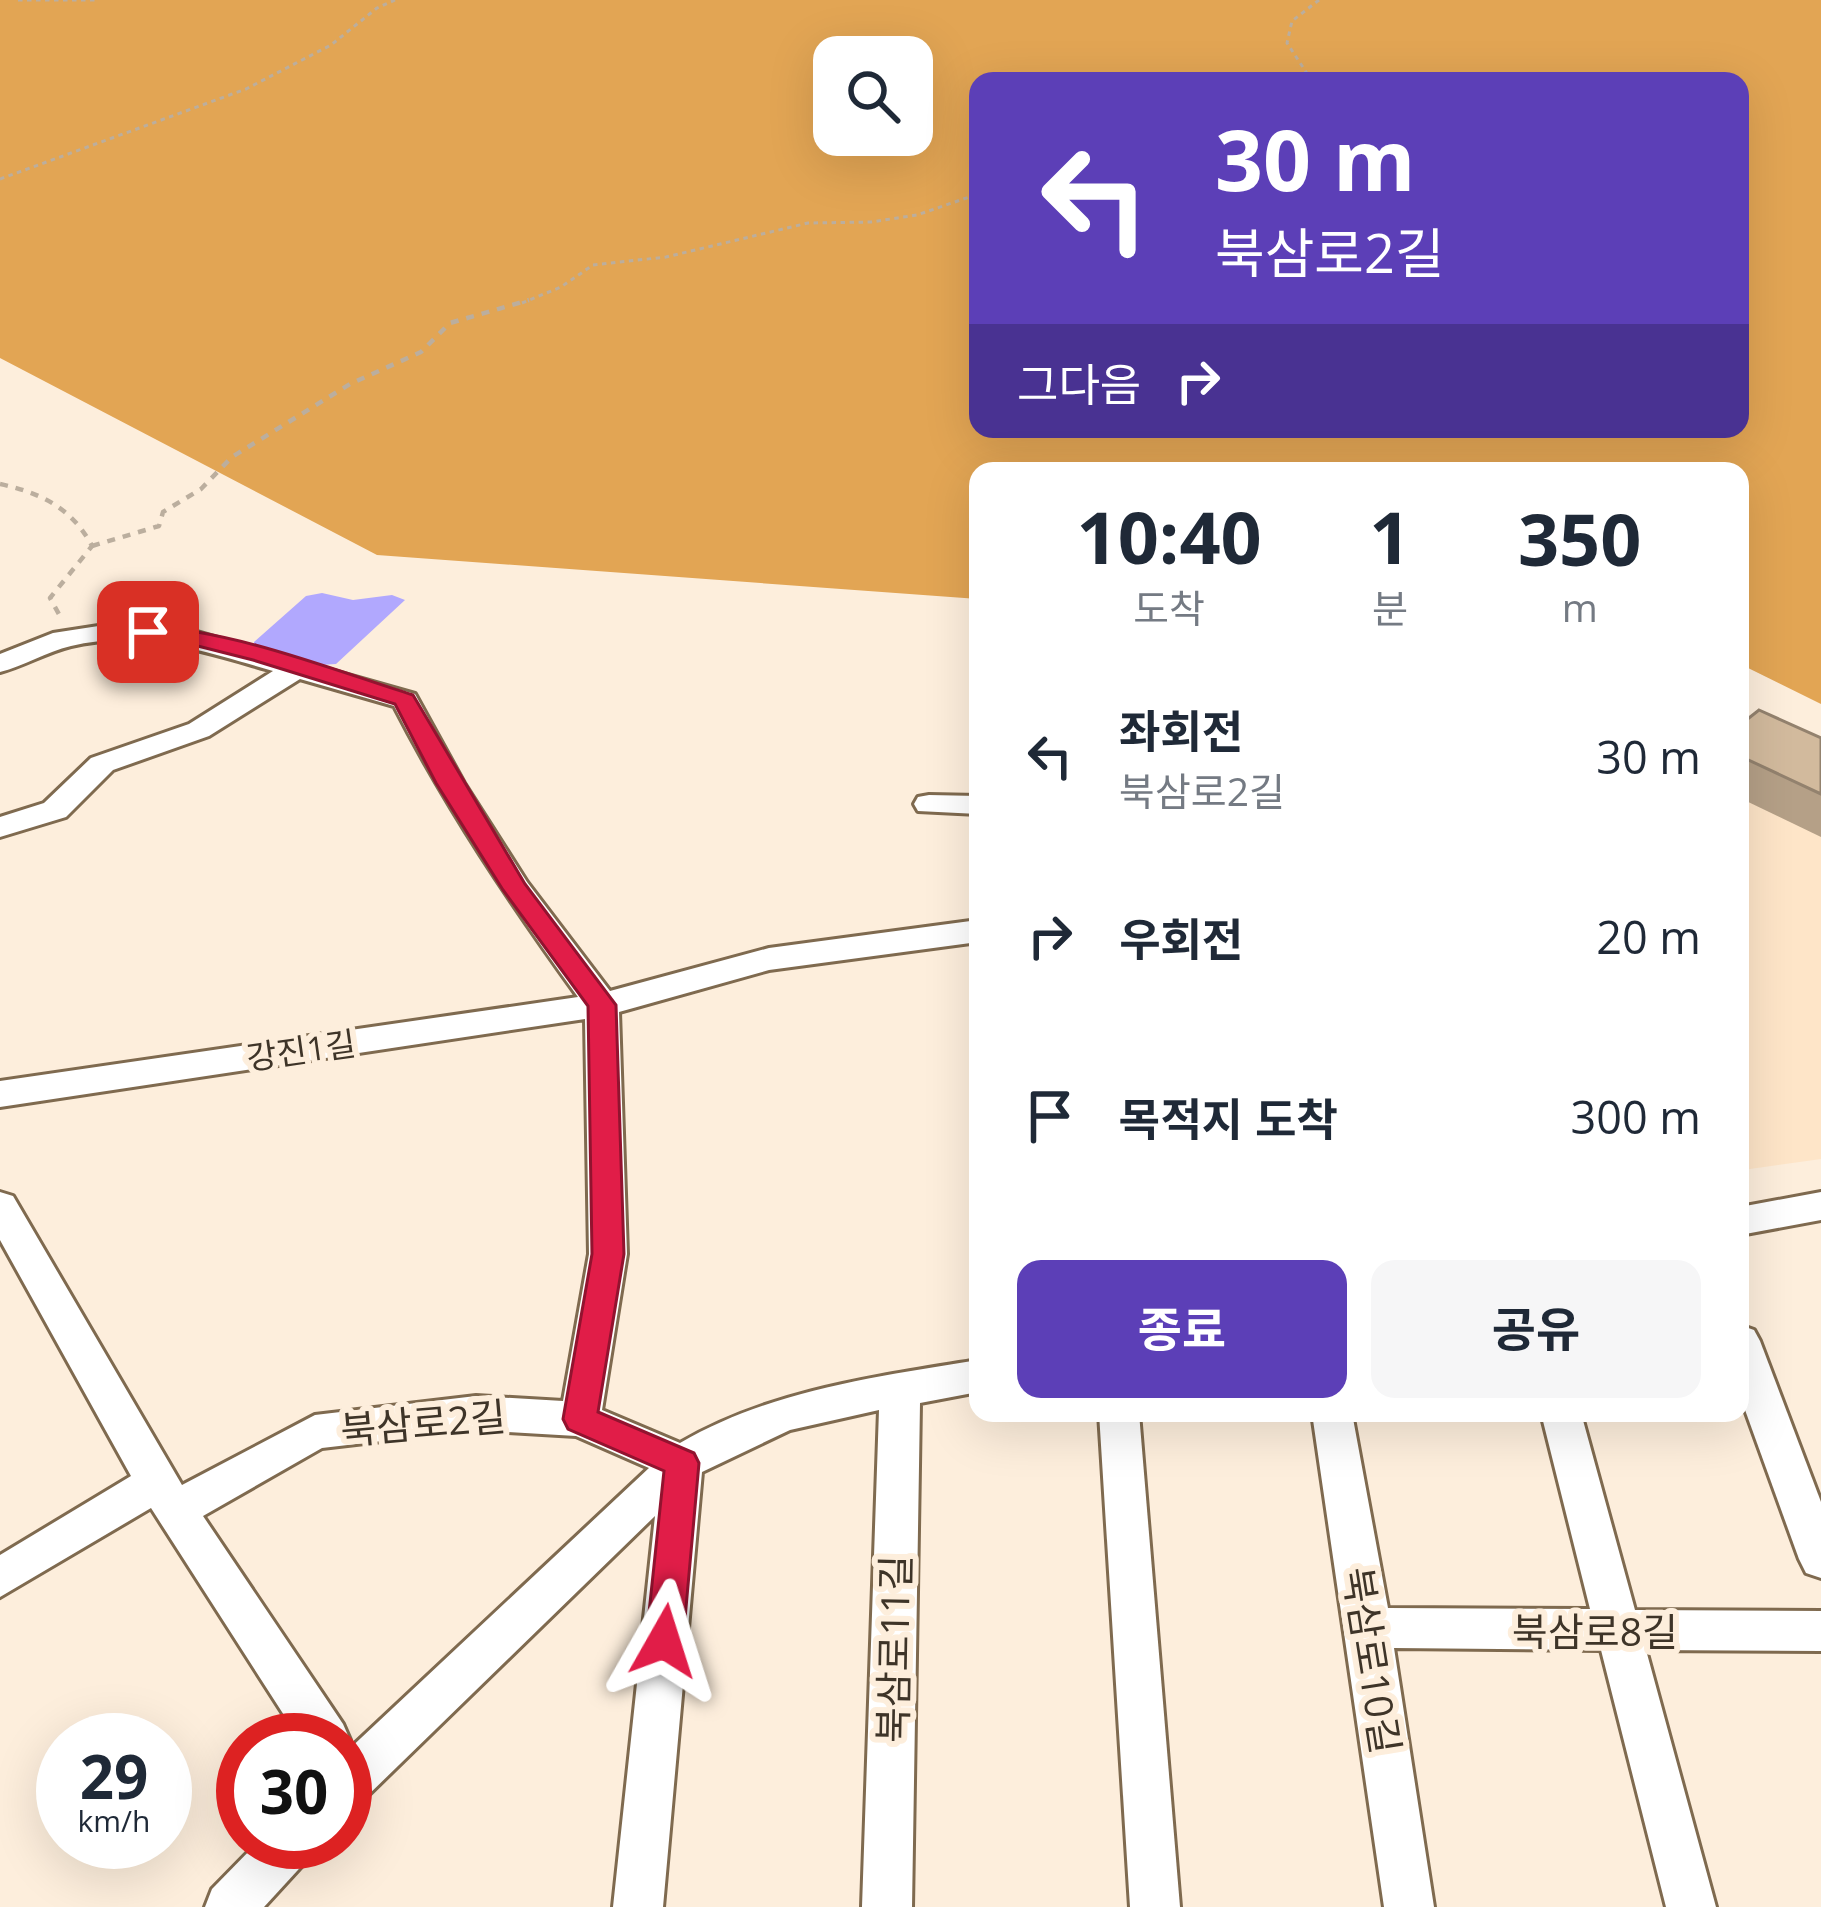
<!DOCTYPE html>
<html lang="ko">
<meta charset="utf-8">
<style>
body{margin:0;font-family:"Open Sans","Noto Sans KR",sans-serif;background:#f6f6f7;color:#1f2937;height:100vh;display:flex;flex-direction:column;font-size:45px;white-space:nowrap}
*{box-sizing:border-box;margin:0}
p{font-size:39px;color:#747a83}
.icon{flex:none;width:66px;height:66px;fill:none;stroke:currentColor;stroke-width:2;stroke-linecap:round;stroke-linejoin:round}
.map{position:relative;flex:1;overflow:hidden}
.drawer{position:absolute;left:969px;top:462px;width:780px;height:960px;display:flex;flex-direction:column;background:#fff;border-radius:24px;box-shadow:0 12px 48px #0002}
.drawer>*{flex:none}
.guide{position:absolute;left:969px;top:72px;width:780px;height:366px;border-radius:24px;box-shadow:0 12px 48px #0002;background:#5c3fb7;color:#fff;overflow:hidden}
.tools{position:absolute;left:813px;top:36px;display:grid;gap:24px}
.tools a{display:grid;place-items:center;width:120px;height:120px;border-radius:24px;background:#fff;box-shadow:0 12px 48px #0002;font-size:60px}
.speed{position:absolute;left:36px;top:1713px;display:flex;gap:24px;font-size:60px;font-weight:700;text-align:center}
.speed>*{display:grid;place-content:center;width:156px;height:156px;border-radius:50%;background:#fff;box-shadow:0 12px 48px #0002;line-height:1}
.speed small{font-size:30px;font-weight:400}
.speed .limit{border:18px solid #d22;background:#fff;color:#111}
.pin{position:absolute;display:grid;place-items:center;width:102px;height:102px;color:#fff;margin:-51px;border-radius:24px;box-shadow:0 6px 18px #0006}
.me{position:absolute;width:132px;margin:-66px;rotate:6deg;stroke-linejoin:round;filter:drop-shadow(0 0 9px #0008)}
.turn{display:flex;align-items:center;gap:42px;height:252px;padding:0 48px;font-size:54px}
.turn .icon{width:156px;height:156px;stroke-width:2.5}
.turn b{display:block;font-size:84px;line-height:102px}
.then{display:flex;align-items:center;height:114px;padding:0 48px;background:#0003;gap:24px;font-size:45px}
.eta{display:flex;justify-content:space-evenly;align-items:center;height:204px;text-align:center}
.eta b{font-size:72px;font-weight:700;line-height:84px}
.action{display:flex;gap:24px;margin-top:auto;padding:24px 48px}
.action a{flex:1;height:138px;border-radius:24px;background:#5c3fb7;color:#fff;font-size:48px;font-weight:700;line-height:138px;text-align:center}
.action a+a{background:#f6f6f7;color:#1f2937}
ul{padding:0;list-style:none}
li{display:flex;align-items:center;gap:36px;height:180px;padding:0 48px}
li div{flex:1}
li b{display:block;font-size:45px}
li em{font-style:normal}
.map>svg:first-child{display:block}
.built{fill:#fee5c8}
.forest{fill:#e2a554;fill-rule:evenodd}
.water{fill:#b1a8fe}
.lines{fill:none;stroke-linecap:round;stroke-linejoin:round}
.minor-casing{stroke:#7f6a4f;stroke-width:6}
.path-far1{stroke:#bbae9e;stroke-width:3;stroke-dasharray:4.5 4.5;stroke-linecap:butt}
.path{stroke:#bbae9e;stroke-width:4.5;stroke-dasharray:8 8;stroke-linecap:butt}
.minor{fill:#fff;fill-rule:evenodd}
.wall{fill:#b5a087}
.building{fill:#d2ba9d;stroke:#93826e;stroke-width:3}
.route{fill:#e11d48;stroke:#92132f;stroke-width:3}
.labels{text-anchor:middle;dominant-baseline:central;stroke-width:12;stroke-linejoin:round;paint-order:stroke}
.street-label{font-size:33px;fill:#3e3428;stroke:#fdeedc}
.near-street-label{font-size:39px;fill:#3e3428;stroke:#fdeedc}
</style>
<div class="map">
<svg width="1821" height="1907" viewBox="0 0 1821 1907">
<rect width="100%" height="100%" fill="#fdeedc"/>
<polygon class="built" points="1740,746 1821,762 1821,1159 1743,1170"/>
<path class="forest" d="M0,0H1821V704L1740,664V471H978V599L377,555L0,358ZM834,57H912V135H834ZM978,81H1740V429H978Z"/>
<polygon class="water" points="322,593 353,600 392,595 405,600 336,664 320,665 254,649 254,642 306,596"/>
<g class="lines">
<defs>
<g id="minor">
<path d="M118,623L179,627L415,694L464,783L527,882L610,991L769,948L978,920V942L769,970L619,1012L627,1254L602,1410L680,1443C771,1390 875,1377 978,1360V1392L920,1403L912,1907H862L879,1410L790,1430L702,1472L663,1907H613L655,1516L362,1801L345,1808V1753L649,1468L576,1436L476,1430L322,1448L203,1516L343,1724L350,1740L345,1752V1740H300L151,1508L0,1597V1555L131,1476L0,1240V1192L13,1196L182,1485L315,1415L476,1396L563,1401L589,1254L585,1019L0,1107V1081L578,997C510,903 447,809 394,706L300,679L209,736L113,770L66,817L0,837V817L44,803L91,758L189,724L273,671C206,652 141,629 71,646C46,652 24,666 0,672V654L53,633Z"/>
<polygon points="929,795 978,796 978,814 918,811 914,804 918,797"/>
<polygon points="1821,1192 1821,1220 1740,1235 1740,1207"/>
<polygon points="1740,1325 1754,1330 1760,1341 1821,1502 1821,1578 1806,1573 1799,1559 1740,1396"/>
<polygon points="1099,1413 1139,1413 1180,1907 1130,1907"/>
<polygon points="1312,1413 1352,1413 1388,1608 1590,1609 1541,1413 1581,1413 1635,1610 1821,1611 1821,1651 1646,1650 1716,1907 1666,1907 1601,1650 1394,1648 1434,1907 1384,1907"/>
<polygon points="258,1842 315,1842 308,1859 264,1907 205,1907 212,1889"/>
</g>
</defs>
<use href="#minor" class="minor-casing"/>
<g class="path-far1">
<polyline points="18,0 98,0"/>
<polyline points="1319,0 1292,21 1287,43 1308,75 1322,81"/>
<polyline points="0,179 246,89 331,45 377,8 395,0"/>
<polyline points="522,303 561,287 593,265 666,257 808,223 871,222 917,215 978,194"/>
</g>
<g class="path">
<path d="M0,484C41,493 72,508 92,546L50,598L60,616"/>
<polyline points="92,546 159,526 163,512 201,489 232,457 350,384 421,352 450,323 529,300"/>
</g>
<use href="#minor" class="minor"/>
</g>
<polygon class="wall" points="1740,725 1821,738 1821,837 1740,798"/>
<polygon class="building" points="1759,710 1821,738 1821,794 1740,756 1740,725"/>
<path class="route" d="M148,626C238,632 328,668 413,695L525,884L616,1005L624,1254L598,1412L694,1453L699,1463L683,1641L678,1653L664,1658L651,1653L646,1641L664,1471L568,1429L563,1419L592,1254L588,1006L503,890L436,783L395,704L253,660L178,641L140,637V628Z"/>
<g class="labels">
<g class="street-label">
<text transform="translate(301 1050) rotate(-8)">강진1길</text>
</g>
<g class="near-street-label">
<text transform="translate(423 1422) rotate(-5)">북삼로2길</text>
<text x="1595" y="1630">북삼로8길</text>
<text transform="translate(893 1649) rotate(-89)">북삼로11길</text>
<text transform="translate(1373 1660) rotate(81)">북삼로10길</text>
</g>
</g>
</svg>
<div class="tools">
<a><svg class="icon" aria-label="search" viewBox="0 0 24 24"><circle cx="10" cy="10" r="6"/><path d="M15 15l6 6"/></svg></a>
</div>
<div class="speed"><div>29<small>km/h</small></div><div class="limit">30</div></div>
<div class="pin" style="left:148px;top:632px;background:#d93025"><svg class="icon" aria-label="arrive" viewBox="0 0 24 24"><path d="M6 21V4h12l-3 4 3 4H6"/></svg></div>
<svg class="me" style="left:664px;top:1641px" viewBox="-20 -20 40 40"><path d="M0-17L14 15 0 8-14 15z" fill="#e11d48" stroke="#fff" stroke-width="4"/></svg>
<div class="guide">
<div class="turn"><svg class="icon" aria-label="left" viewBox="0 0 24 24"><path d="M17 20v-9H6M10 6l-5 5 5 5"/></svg><div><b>30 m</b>북삼로2길</div></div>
<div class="then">그다음<svg class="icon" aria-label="right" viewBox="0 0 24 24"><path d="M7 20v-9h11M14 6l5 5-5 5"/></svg></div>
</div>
<section class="drawer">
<div class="eta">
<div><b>10:40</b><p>도착</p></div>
<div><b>1</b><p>분</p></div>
<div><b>350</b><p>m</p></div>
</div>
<ul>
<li><svg class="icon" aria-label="left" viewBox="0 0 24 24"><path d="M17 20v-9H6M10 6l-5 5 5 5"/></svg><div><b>좌회전</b><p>북삼로2길</p></div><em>30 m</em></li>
<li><svg class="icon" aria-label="right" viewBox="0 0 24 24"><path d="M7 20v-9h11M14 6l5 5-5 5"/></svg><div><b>우회전</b></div><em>20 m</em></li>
<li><svg class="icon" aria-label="arrive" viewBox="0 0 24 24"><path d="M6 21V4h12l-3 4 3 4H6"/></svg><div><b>목적지 도착</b></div><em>300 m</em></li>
</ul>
<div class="action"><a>종료</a><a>공유</a></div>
</section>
</div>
